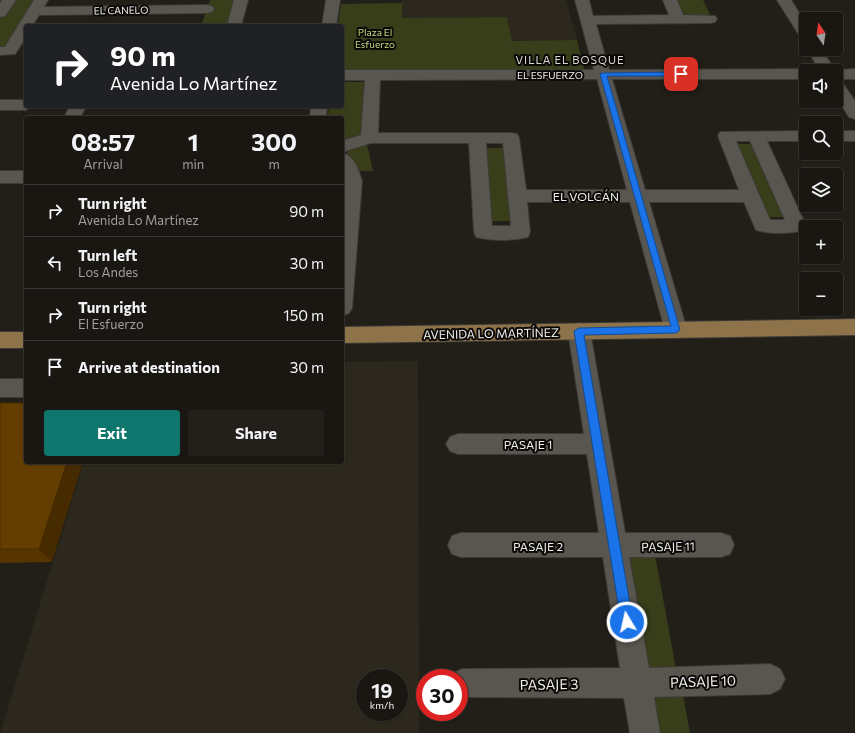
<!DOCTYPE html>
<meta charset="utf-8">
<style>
body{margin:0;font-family:Commissioner,sans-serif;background:#23201c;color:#f1f3f6;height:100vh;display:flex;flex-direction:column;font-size:15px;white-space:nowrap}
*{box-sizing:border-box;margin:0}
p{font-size:13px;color:#9f9fa0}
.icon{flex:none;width:22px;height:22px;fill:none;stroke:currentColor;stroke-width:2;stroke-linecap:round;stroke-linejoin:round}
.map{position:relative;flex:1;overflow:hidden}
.side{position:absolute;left:24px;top:116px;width:320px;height:348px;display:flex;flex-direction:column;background:#1a1713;border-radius:4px;box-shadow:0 1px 3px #0004,0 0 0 1px #383633}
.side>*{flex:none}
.banner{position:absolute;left:24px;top:24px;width:320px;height:84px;border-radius:4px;box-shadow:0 1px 3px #0004,0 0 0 1px #383633;background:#202124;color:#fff;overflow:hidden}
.needle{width:26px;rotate:347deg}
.fabs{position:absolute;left:799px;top:12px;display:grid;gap:8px}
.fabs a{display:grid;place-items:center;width:44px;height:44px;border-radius:4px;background:#1a1713;box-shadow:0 1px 3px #0004,0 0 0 1px #383633;font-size:20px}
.speed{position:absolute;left:356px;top:669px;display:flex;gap:8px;font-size:20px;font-weight:700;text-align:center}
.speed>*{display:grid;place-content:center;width:52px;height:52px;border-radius:50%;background:#1a1713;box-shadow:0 1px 3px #0004,0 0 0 1px #383633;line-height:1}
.speed small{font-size:10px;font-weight:400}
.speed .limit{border:6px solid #d22;background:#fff;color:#111}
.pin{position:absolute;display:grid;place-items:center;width:34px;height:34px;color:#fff;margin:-17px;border-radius:8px;box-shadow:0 2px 6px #0006}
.me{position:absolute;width:44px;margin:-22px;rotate:351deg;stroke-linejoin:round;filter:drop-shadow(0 0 3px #0008)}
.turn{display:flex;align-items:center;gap:14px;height:84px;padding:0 20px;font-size:18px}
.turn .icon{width:52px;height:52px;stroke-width:2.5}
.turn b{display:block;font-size:28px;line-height:34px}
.eta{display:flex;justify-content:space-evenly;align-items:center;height:68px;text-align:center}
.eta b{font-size:24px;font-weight:700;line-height:28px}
.cta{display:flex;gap:8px;margin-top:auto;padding:8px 20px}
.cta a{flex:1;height:46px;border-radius:4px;background:#0f766e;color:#fff;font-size:16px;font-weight:700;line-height:46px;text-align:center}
.cta a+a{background:#23201c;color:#f1f3f6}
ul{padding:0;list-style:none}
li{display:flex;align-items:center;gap:12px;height:52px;padding:0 20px;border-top:1px solid #383633}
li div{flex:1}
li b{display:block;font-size:15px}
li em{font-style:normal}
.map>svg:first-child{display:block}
.built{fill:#2d281d;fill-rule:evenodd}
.green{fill:#383e19}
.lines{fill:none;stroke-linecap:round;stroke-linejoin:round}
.minor-casing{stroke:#3d3b37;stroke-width:2}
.major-casing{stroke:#3d3b37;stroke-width:2}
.minor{fill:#59564f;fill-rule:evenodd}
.major{fill:#8e734a;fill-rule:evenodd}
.wall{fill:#563500}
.shaded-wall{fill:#462b00}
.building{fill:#643e00;stroke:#462b00}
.route{fill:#1a73e8;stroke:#114b97}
.labels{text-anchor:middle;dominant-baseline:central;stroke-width:4;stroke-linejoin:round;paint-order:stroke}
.far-street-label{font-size:10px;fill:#f0eeea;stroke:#0a0907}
.far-park-label{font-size:10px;fill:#c4d47a;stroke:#0a0907}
.far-neighbourhood-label{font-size:11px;letter-spacing:1px;fill:#dbd8d0;stroke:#0a0907}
.street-label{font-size:12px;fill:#f0eeea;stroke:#0a0907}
.near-street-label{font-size:14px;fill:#f0eeea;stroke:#0a0907}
</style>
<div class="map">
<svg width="855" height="733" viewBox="0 0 855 733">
<rect width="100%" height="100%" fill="#221f19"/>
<g class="built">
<polygon points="402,0 566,0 577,40 512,41 507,17 402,18"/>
<path d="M418,361L419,733H0L84,462H342V362ZM365,678H399V712H365Z"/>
</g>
<g class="green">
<polygon points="9,0 41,0 10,51 0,51 0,13"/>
<polygon points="210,0 241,0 234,26 201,26"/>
<polygon points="673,0 703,0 710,15 679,15"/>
<polygon points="402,3 402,18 507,17 512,41 577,40 584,69 342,71 342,26 338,26 341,4"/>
<polygon points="342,82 368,82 365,136 373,171 360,171 342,146 342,118 328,118 329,106 342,106"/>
<polygon points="732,144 756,144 789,217 762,217"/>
<polygon points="482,148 509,148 517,221 487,221"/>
<polygon points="655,555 677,674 644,675 624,556"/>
<polygon points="683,695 690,733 657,733 651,697"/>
</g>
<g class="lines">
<defs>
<g id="minor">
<polygon points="2,0 16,0 5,16 0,17 0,3"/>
<polygon points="34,0 48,0 44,7 207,5 212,6 214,9 212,12 207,13 39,15 32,26 26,26 26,37 15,54 0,55 0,47 5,47"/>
<polygon points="234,0 248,0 241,26 227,26"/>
<polygon points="326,0 340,0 336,26 322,26"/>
<path d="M575,0H589L593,16L669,15L663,0H677L683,15L715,16L717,19L715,22L710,23L596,24L609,70L806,69L812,71H806V79H612L645,190H739L718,136L720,132L806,131V141H767L806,226L804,230C790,234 770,234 756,230L744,202H649L687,330L683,336L676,338L669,336L665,330L630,202H527L530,232L528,237C513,241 491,241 476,237L474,232L469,143H371L342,152V141L361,135L365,80H342V70H594ZM597,79L627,190H526L519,138L517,134L511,133H378L380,80ZM736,141H750L785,220H770ZM486,143H503L511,226H492Z"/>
<polygon points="777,0 791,0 806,24 806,39 801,38"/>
<polygon points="807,49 821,49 835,70 855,69 855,79 836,79 836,71 820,71"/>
<polygon points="836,79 841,81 855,101 855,119 849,117 836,96"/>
<polygon points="0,100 26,100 26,106 33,106 26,110 0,110"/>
<polygon points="70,106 86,106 80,118 64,118"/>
<polygon points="311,106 327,106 326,118 310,118"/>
<rect x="836" y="131" width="19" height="10"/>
<path d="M342,153C355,156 358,169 362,181L352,308L349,313L342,316C342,271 342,227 344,183C344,175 342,162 342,153Z"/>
<rect x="0" y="171" width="26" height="12"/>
<polygon points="579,323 586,325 590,331 625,533 721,533 730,536 734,545 730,554 721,557 629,557 649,668 770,664 780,669 785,679 780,689 770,694 654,697 660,733 630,733 624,698 459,697 459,678 450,678 452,674 462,669 620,668 603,557 461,557 452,554 448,545 452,536 461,533 599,533 587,454 458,454 450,451 446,444 450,437 458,434 584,434 568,331 572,325"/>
<rect x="0" y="379" width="26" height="18"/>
</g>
<g id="major">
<polygon points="855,319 855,335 342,343 342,327"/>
<rect x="0" y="332" width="26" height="16"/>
</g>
</defs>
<use href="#minor" class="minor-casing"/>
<use href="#major" class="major-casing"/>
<use href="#minor" class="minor"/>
<use href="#major" class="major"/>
</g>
<polygon class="wall" points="0,403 52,562 0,563"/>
<polygon class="shaded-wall" points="67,462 83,462 52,562 39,549"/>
<polygon class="building" points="0,403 26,403 26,462 67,462 39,549 0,549"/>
<polygon class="route" points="681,72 683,73 683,76 607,76 680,330 676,333 584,335 633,622 631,626 627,628 623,626 621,622 574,331 579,328 671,326 600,74 603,73"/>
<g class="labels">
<g class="far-street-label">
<text transform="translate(121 10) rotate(-1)">EL CANELO</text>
<text x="550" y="75">EL ESFUERZO</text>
</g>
<g class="far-park-label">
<text x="375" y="32">Plaza El<tspan x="375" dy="12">Esfuerzo</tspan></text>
</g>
<g class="far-neighbourhood-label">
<text x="570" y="59">VILLA EL BOSQUE</text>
</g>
<g class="street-label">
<text x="586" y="196">EL VOLCÁN</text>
<text transform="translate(491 333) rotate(-1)">AVENIDA LO MARTÍNEZ</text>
<text x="528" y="444">PASAJE 1</text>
<text x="538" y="546">PASAJE 2</text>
<text transform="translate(668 546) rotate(-1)">PASAJE 11</text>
</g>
<g class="near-street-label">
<text transform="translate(703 681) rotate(-2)">PASAJE 10</text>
<text transform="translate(549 684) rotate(-1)">PASAJE 3</text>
</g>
</g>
</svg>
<div class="fabs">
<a><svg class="needle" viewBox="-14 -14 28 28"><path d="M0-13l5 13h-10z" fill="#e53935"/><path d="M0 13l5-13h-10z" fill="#9f9fa0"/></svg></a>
<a><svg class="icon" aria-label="sound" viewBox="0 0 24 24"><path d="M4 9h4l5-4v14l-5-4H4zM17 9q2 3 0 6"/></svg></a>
<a><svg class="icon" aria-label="search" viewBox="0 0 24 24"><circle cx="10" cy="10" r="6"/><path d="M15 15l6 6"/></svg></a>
<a><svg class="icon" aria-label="layers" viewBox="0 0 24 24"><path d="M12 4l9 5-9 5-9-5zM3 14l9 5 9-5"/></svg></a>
<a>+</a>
<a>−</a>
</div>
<div class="speed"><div>19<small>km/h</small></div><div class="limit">30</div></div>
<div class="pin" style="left:681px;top:74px;background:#d93025"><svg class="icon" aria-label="arrive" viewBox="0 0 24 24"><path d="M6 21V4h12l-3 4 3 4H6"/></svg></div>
<svg class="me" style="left:627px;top:622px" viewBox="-20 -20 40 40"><circle r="17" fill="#1a73e8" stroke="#fff" stroke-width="3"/><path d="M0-11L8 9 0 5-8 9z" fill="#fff"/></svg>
<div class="banner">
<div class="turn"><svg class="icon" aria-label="right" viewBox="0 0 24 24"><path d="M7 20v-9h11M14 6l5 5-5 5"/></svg><div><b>90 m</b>Avenida Lo Martínez</div></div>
</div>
<section class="side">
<div class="eta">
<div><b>08:57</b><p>Arrival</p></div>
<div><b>1</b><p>min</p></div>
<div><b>300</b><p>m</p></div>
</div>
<ul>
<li><svg class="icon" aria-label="right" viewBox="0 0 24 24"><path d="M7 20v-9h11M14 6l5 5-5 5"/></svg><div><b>Turn right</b><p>Avenida Lo Martínez</p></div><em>90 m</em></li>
<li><svg class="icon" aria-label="left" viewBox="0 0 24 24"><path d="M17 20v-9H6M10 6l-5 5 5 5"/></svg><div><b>Turn left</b><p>Los Andes</p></div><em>30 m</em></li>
<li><svg class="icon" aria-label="right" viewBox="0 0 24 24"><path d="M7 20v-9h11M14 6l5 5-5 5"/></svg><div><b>Turn right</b><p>El Esfuerzo</p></div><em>150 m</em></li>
<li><svg class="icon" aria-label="arrive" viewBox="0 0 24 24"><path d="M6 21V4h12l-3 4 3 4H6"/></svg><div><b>Arrive at destination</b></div><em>30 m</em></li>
</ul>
<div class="cta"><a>Exit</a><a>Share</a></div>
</section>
</div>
